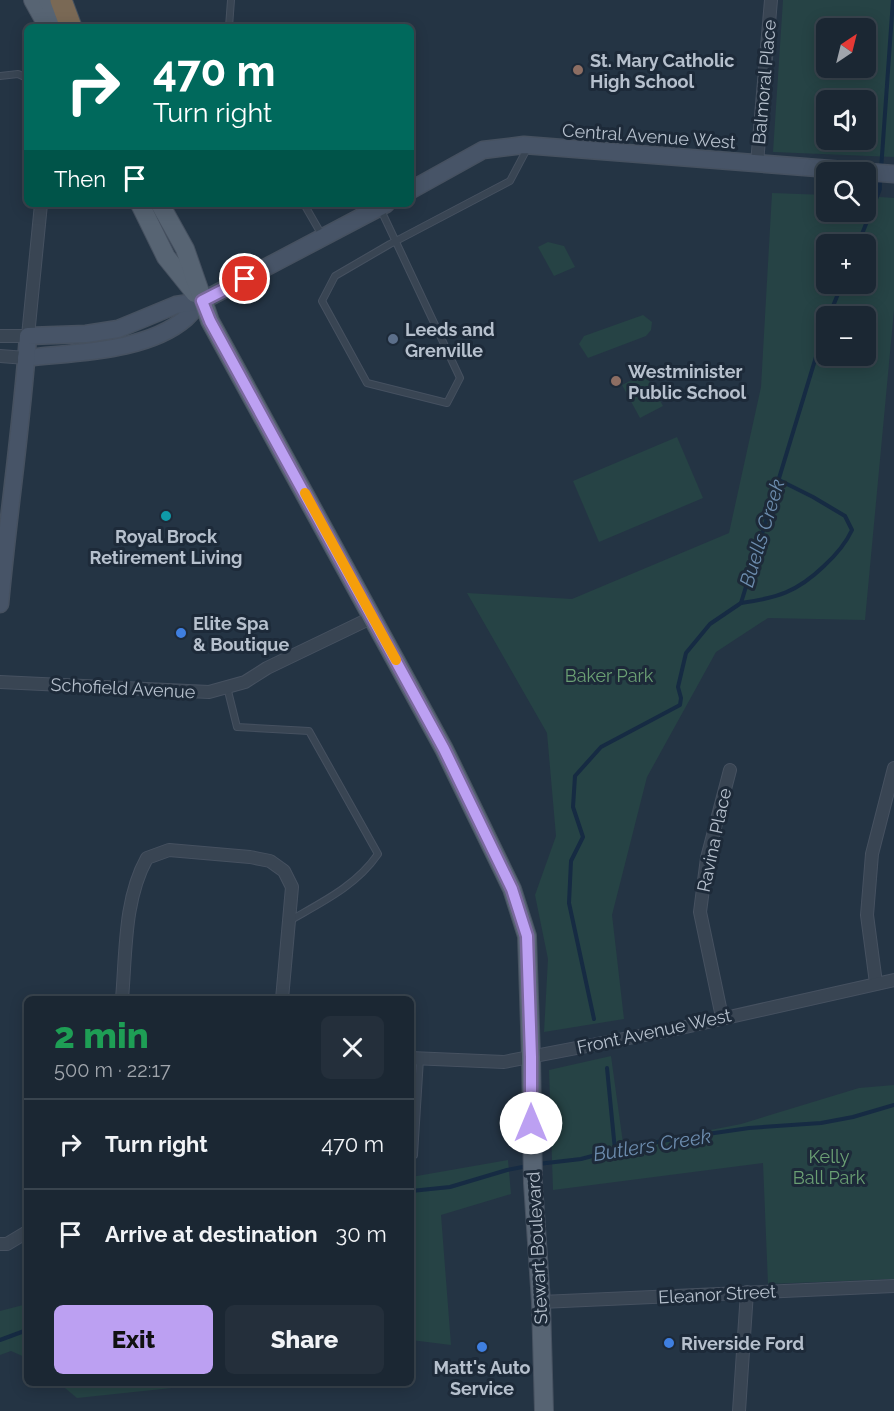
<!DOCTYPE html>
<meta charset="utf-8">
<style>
body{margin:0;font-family:Raleway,sans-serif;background:#242f3b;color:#f1f3f6;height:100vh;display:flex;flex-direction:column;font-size:22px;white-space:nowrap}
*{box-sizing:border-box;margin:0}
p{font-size:20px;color:#a0a5ac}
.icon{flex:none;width:33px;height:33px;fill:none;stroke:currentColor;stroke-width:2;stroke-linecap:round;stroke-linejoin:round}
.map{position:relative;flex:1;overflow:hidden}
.sheet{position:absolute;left:24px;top:996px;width:390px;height:390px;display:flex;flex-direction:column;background:#1b2733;border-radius:9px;box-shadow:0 3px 15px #0003,0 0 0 2px #39444e}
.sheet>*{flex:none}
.banner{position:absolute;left:24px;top:24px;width:390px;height:183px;border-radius:9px;box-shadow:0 3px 15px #0003,0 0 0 2px #39444e;background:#00695c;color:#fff;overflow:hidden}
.needle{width:39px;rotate:35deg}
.tools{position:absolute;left:816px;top:18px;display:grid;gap:12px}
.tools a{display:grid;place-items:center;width:60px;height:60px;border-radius:9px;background:#1b2733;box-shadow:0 3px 15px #0003,0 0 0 2px #39444e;font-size:30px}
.pin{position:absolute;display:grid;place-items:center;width:51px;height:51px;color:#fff;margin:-26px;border:3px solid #fff;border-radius:50%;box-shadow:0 2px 6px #0007}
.me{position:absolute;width:66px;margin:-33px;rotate:0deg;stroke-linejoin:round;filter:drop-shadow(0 0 4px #0008)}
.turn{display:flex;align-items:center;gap:21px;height:126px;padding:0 30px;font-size:27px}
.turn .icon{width:78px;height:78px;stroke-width:2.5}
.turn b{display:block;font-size:42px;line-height:51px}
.then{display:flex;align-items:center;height:57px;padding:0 30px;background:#0003;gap:12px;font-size:22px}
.round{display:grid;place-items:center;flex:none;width:63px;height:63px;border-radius:9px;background:#242f3b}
.summary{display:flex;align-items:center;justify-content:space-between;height:102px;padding:0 30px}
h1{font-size:36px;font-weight:800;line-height:45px;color:#1e9e55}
.action{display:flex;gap:12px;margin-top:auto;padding:12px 30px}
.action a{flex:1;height:69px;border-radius:9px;background:#bca0f2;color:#111;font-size:24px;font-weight:800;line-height:69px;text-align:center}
.action a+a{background:#242f3b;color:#f1f3f6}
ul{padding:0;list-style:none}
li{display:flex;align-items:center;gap:18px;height:90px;padding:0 30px;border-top:2px solid #39444e}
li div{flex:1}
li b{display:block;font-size:22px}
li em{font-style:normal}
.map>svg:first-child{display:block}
.green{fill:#264345;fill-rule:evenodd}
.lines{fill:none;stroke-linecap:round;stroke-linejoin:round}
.stream{stroke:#162b43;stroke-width:4}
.lane-casing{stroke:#465160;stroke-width:8}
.street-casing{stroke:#465160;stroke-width:14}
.secondary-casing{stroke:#465160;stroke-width:19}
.primary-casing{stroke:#465160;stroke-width:20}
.highway-casing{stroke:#44505e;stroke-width:23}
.lane{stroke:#394553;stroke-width:6}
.street{stroke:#394553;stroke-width:12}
.secondary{stroke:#475467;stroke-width:16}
.primary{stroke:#576473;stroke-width:18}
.highway{stroke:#7a6955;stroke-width:21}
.route-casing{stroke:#7a689d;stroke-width:15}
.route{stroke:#bca0f2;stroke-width:10}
.slow{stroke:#f59e0b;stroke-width:10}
.education-dot{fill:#8d6e63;stroke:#1d2a39;stroke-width:2}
.service-dot{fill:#5c6f8a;stroke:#1d2a39;stroke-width:2}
.culture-dot{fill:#0f9aa8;stroke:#1d2a39;stroke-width:2}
.shop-dot{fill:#3f7fe0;stroke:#1d2a39;stroke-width:2}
.labels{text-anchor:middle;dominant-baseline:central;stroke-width:6;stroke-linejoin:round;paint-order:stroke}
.poi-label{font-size:18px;font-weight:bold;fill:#b6c0cd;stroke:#1d2a39;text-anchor:start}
.street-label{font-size:18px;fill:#b6c0cd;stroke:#1d2a39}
.park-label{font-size:18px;fill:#6ba074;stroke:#1d2a39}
.water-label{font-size:20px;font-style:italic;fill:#6d8daf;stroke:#1d2a39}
</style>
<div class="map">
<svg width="894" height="1411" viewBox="0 0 894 1411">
<rect width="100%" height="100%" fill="#243444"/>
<g class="green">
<path d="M783,0H894V157L773,152ZM826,28H866V68H826ZM826,100H866V140H826Z"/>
<path d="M772,193L826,195V212H866V196L894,198V310L865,620L768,618L716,652L647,777L612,915L624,1019L544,1032L548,959L535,895L556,836L547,733L467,593L572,599L729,533L761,387ZM826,244H866V284H826ZM826,316H866V356H826Z"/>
<polygon points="548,242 564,246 575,267 554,276 538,247"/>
<polygon points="643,315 652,322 651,330 646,336 588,358 579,344 584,336"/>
<polygon points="645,373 663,406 640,418 622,385"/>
<polygon points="677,437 703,498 599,542 573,481"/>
<polygon points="611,1056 623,1143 665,1139 741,1124 859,1088 894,1085 894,1279 768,1284 763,1163 553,1190 549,1070"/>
<polygon points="508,1160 511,1194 441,1215 451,1345 411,1340 411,1177"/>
<polygon points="27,1304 27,1358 11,1351 0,1355 0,1311"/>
<polygon points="59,1383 194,1383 191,1386 77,1398"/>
</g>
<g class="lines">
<g class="stream">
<polyline points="881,170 893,0"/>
<polyline points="858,244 880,189 880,177"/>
<polyline points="829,316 842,284"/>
<path d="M741,603C777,598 797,592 824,566C836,555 845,545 852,530L845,516L813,497L779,480"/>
<polyline points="594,1019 569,903 571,861 583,837 573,807 575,776 601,747 680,705 681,698 678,687 686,653 710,624 741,603 826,324"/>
<polyline points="607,1068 615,1150"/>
<polyline points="538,1164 581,1159 615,1150 673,1139 749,1128 821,1123 853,1117 894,1105"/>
<polyline points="411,1191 450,1187 507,1170 528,1166"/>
<polyline points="0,1340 27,1330"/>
</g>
<defs>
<g id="lane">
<polyline points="229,27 231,0"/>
<polyline points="0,76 18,74 27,78"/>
<polyline points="304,204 323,237"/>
<polyline points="380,208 460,378 447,403 367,383 322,301 335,276 390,244 396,241 510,181 528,147"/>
<path d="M227,687L237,727L309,731L378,854C356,886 322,902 289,921"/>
<polyline points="414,1155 420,1059"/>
</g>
<g id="street">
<polyline points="757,163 771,0"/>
<polyline points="0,336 28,336 41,204"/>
<polyline points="0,356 26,358"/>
<polyline points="0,682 209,692 245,682 267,668 373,617"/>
<polyline points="876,983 867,915 872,854 894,768"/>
<path d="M122,999C126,952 124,899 147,858L169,850L250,857L270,861L284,871L292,887L282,999"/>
<polyline points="722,1017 700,912 707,858 730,770"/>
<polyline points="411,1058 504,1062 681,1028 894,980"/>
<polyline points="0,1244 7,1244 27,1232"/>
<polyline points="541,1302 894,1286"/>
<polyline points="739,1411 747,1292"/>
</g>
<g id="secondary">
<polyline points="411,190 483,150 524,145 894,174"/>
<path d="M26,358C75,352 147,352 186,318C191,313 196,307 202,301L386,204"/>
<path d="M0,604C8,515 22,425 28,336L86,334L118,329L176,305L202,301"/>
</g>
<g id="primary">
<polyline points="33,0 48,27"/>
<polyline points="48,0 64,27"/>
<polyline points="140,204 166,257 195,293"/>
<polyline points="160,204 185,249 210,321 444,749 512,889 527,936 531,1057 533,1183 541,1302 544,1411"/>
</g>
<polyline id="highway" points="61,0 71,27"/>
</defs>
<use href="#lane" class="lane-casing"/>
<use href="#street" class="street-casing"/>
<use href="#secondary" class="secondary-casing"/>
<use href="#primary" class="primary-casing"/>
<use href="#highway" class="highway-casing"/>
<use href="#lane" class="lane"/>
<use href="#street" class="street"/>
<use href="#secondary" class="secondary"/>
<use href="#primary" class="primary"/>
<use href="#highway" class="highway"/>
</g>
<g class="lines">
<defs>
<polyline id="route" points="245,279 202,301 210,321 444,749 512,889 527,936 531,1057 531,1123"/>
</defs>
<use href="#route" class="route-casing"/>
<use href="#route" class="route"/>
<polyline class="slow" points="305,493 396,660"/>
</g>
<g class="education-dot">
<circle cx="578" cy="70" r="6"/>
<circle cx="616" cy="381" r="6"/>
</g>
<circle class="service-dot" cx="393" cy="339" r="6"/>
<circle class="culture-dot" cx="166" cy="516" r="6"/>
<g class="shop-dot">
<circle cx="181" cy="633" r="6"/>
<circle cx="669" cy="1343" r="6"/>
<circle cx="482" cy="1347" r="6"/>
</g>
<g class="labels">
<g class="poi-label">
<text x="590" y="60">St. Mary Catholic<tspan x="590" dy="21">High School</tspan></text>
<text x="405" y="329">Leeds and<tspan x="405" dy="21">Grenville</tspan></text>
<text x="628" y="371">Westminister<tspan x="628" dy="21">Public School</tspan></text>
<text x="166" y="536" text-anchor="middle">Royal Brock<tspan x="166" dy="21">Retirement Living</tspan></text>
<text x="193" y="623">Elite Spa<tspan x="193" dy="21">&amp; Boutique</tspan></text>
<text x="681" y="1343">Riverside Ford</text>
<text x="482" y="1367" text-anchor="middle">Matt's Auto<tspan x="482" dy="21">Service</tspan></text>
</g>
<g class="street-label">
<text transform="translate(764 82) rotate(-85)">Balmoral Place</text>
<text transform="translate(649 136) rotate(4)">Central Avenue West</text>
<text transform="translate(123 688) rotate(3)">Schofield Avenue</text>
<text transform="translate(714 840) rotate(-78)">Ravina Place</text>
<text transform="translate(654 1031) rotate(-12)">Front Avenue West</text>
<text transform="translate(537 1248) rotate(-93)">Stewart Boulevard</text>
<text transform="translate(717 1294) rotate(-3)">Eleanor Street</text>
</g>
<g class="park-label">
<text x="609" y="675">Baker Park</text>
<text x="829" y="1156">Kelly<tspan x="829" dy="21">Ball Park</tspan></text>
</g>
<g class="water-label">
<text transform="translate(762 533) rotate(-73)">Buells Creek</text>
<text transform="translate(652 1145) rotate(-9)">Butlers Creek</text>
</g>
</g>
</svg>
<div class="tools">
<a><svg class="needle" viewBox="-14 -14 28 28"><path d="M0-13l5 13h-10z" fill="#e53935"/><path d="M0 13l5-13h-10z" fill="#a0a5ac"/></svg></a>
<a><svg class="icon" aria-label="sound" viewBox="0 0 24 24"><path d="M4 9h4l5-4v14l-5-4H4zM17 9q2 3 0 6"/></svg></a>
<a><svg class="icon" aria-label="search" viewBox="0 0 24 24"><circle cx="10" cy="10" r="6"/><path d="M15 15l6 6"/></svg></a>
<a>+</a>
<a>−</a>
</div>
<div class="pin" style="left:245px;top:279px;background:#d93025"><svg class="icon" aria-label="arrive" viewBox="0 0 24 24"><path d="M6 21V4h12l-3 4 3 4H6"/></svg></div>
<svg class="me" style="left:531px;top:1123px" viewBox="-20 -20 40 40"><circle r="19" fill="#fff"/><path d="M0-13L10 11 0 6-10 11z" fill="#bca0f2"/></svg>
<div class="banner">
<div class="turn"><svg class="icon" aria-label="right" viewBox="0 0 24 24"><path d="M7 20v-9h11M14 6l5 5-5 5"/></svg><div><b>470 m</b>Turn right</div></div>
<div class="then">Then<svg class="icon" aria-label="arrive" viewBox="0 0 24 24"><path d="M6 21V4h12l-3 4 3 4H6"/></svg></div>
</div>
<section class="sheet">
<div class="summary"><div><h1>2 min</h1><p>500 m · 22:17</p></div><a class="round"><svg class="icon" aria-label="close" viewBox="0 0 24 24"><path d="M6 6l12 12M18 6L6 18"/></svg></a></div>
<ul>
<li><svg class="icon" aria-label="right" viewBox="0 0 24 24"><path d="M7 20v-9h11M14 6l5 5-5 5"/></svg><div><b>Turn right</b></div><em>470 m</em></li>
<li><svg class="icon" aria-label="arrive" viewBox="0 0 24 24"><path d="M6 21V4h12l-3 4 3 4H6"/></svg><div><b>Arrive at destination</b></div><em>30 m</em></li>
</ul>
<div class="action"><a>Exit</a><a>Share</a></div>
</section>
</div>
